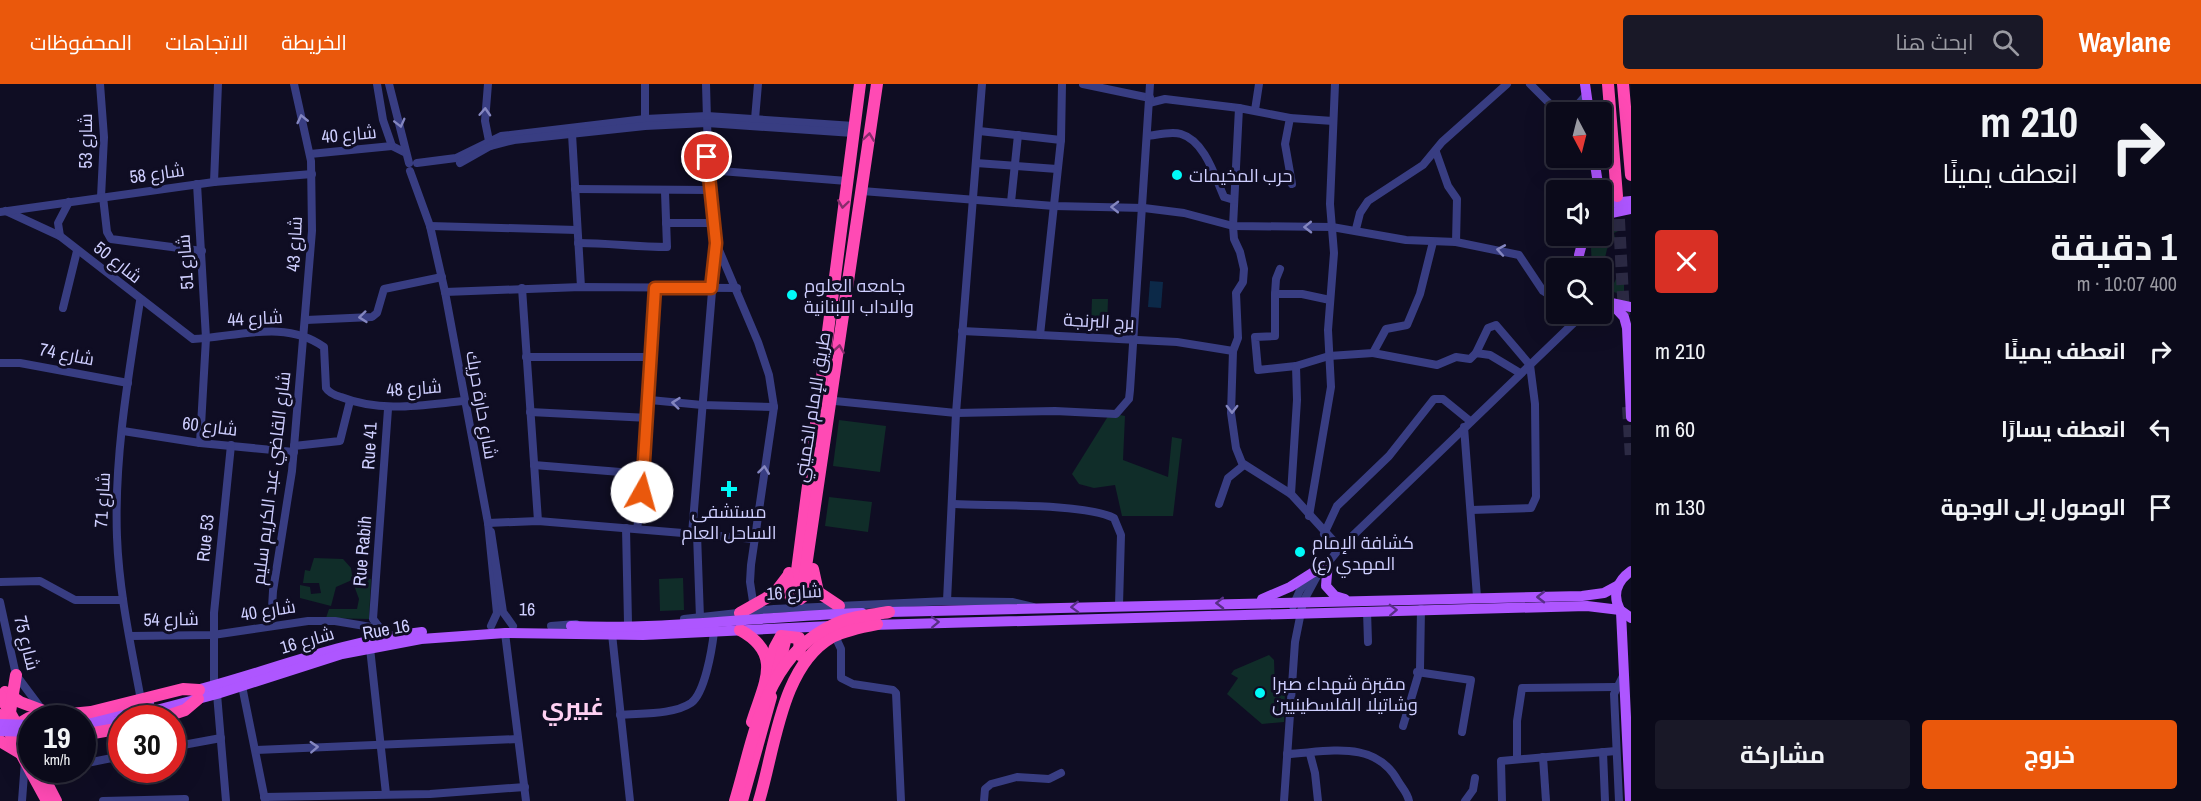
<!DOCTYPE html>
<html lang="ar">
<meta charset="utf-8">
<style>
body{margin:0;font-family:"Archivo Narrow",Cairo,sans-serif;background:#191827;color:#f1f3f6;direction:rtl;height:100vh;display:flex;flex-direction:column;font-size:22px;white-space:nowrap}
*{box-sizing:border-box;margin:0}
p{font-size:20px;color:#9a9aa2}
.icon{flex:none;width:33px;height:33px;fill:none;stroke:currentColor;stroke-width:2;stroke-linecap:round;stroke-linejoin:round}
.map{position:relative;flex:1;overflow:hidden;direction:ltr}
.drawer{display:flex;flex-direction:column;background:#0b0a1a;width:570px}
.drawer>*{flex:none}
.hud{background:#0b0a1a;color:#f1f3f6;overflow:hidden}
.needle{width:39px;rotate:173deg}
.controls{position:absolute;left:1546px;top:18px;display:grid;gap:12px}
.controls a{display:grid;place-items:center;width:66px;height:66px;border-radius:6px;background:#0b0a1a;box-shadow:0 6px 24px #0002,0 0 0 2px #2b2b39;font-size:30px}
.speed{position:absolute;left:18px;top:621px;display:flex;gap:12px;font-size:30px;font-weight:700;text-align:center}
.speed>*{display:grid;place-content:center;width:78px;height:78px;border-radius:50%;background:#0b0a1a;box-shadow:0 6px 24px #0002,0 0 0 2px #2b2b39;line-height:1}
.speed small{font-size:15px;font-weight:400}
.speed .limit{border:9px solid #d22;background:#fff;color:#111}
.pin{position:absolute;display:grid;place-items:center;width:51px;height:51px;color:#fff;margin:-26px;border:3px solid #fff;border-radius:50%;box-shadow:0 2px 6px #0007}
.me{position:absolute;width:66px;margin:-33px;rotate:7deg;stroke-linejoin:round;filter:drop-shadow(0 0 4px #0008)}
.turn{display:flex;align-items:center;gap:21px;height:126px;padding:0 24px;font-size:27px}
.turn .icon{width:78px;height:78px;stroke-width:2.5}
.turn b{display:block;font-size:42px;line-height:51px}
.round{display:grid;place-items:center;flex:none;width:63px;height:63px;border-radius:6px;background:#191827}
.head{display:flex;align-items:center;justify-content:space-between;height:102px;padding:0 24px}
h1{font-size:36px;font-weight:700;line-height:45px}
.action{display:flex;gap:12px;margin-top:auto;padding:12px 24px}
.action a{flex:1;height:69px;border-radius:6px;background:#ea580c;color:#fff;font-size:24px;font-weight:700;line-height:69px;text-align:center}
.action a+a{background:#191827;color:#f1f3f6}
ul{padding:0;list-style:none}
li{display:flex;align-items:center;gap:18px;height:78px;padding:0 24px}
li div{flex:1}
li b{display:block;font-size:22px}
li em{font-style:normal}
header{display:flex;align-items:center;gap:36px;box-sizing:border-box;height:84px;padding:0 30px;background:#ea580c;color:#fff}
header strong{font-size:28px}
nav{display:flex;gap:33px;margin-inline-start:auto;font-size:21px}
.search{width:420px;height:54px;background:#191827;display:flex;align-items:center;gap:15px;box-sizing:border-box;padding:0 21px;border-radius:6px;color:#9a9aa2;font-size:22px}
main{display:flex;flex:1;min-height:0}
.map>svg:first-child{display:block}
.green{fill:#102d29}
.water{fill:#0c2948}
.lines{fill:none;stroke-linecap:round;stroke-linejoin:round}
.highway-tunnel{stroke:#2c2a44;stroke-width:12;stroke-dasharray:12 6;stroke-linecap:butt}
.minor{stroke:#383d82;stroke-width:8}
.major{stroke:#ae56ff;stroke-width:10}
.highway{stroke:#ff4ab4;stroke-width:12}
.major-bridge{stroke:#ae56ff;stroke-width:10}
.highway-bridge{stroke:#ff4ab4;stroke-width:12}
.oneway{stroke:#8486c0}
.oneway2{stroke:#872c6c}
.oneway3{stroke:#572e86}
.route-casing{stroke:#983908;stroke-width:15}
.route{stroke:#ea580c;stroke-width:10}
.poi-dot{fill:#00faf9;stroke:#0f0d23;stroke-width:2}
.labels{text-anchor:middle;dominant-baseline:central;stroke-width:6;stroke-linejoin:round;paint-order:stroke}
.street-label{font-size:18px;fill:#cfcfff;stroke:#0f0d23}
.poi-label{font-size:18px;fill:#cfcfff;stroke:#0f0d23;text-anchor:start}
.district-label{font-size:24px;font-weight:bold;fill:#ffd1f3;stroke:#0f0d23}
</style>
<header>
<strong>Waylane</strong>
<div class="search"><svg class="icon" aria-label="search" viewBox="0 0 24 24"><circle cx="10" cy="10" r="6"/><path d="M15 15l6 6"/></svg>ابحث هنا</div>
<nav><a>الخريطة</a><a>الاتجاهات</a><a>المحفوظات</a></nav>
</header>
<main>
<section class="drawer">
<div class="hud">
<div class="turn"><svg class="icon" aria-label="right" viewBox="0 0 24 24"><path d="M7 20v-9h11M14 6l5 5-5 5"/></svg><div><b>210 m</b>انعطف يمينًا</div></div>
</div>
<div class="head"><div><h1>1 دقيقة</h1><p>400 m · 10:07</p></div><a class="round" style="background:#d93025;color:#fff"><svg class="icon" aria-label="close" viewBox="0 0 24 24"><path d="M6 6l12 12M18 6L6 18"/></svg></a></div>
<ul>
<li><svg class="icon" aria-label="right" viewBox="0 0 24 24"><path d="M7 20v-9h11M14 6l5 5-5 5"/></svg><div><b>انعطف يمينًا</b></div><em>210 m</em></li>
<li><svg class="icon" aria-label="left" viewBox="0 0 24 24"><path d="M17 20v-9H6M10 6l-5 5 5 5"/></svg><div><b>انعطف يسارًا</b></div><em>60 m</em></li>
<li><svg class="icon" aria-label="arrive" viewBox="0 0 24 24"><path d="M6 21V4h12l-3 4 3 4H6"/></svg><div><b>الوصول إلى الوجهة</b></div><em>130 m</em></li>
</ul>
<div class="action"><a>خروج</a><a>مشاركة</a></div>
</section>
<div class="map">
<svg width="1631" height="717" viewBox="0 0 1631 717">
<rect width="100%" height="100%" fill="#0f0d23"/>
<g class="green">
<polygon points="1614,137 1618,147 1614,149 1615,154 1607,165 1603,183 1592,184 1591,164 1596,152 1602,152 1602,145"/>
<polygon points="1616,195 1624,198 1624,211 1610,207"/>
<polygon points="1092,215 1108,215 1107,243 1091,242"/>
<polygon points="1110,329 1125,332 1123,376 1168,393 1172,353 1182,355 1173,432 1122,432 1115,401 1094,404 1079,400 1072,390"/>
<polygon points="839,336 886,342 880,388 833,382"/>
<polygon points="829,413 872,418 868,448 825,442"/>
<polygon points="314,474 343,475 351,484 352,491 371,495 369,535 326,534 329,525 357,525 359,515 352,496 336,503 331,522 300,514 300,501 310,503 311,510 321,509 319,499 303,499 305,486 310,487"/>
<polygon points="683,494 684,526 660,527 659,495"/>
<polygon points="1269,571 1274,576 1275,606 1285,606 1284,638 1262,640 1227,610 1238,594 1231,590 1234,586"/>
</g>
<polygon class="water" points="1150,197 1163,198 1161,224 1148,223"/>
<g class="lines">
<g class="highway-tunnel">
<polyline points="1618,117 1624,231"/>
<polyline points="1628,323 1631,375"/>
</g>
<g class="minor">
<polyline points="100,0 104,53 101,113"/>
<polyline points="377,0 383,36 392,62 406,69"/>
<polyline points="389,0 409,79"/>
<polyline points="488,0 485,37 490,62"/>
<polyline points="706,0 709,106 716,159 758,258 769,291 774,323 751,481 750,498 754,524"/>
<polyline points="1083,0 1150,14"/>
<polyline points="1530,0 1558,28"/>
<polyline points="1149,19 1165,15 1239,24"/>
<polyline points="1255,26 1259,0"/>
<polyline points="1557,28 1574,25 1586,11"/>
<polyline points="1290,34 1285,60 1292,100"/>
<polyline points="755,35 758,0"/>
<polyline points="1333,37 1290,34 1239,24 1233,142 1234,155 1240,168 1244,185 1243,198 1236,209 1238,254 1233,267 1231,329 1236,364 1242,379 1291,410 1340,464"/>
<polyline points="645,39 645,0"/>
<polyline points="979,47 1061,56"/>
<polyline points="572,50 581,203"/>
<path d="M1147,52C1157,51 1171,47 1181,50C1205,57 1215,93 1224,113L1234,116"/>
<polyline points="1436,68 1448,102 1457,115 1456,158"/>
<polyline points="310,70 392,62"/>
<polyline points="417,79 456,74 501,52 645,35 707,32 854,42"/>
<polyline points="460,79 490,62 514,56 645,42 707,39 853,49"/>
<polyline points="976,79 1057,85"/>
<polyline points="708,86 847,97"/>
<polyline points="410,87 430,142 445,208 488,439 497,529 491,542"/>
<polyline points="214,98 218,0"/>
<polyline points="197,100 206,254 200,359"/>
<polyline points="575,105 709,106"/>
<polyline points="862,107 1054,122 1144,124 1184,129 1233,142 1332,143 1406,156 1456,158 1519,171 1543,207 1557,216"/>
<polyline points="103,113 107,148 111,155 202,167"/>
<polyline points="1011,118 1018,51"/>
<path d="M6,127L60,152L193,255C236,253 286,235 324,263L326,304C329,309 334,311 341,313C382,329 422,321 464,317"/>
<polyline points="0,128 214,98 312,90"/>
<polyline points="666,139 712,139"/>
<polyline points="430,142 577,146"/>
<polyline points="1356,145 1360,129 1368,117 1423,81 1442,58 1507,0"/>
<polyline points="60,152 58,139 69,118"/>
<path d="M578,159C609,159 636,163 667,163L665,108"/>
<polyline points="1280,185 1276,195 1275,210 1302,210 1330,216"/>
<polyline points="522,204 538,437"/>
<polyline points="445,208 581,203 737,204"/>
<polyline points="1275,210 1275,252 1255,253 1258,286 1296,282"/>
<path d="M140,217C128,294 114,375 117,453C119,508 131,562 141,616"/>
<polyline points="63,224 77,167"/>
<polyline points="306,236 372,233 377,229 384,205 442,193"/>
<polyline points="962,247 1177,258 1233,267"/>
<polyline points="1040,251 1061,56 1062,0"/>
<polyline points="1373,269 1437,281 1456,273 1470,275 1476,269 1490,271 1520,289"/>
<polyline points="526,273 652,273"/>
<polyline points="0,279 20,279 128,299"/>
<polyline points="650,316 702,321 774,323"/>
<polyline points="835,317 956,329 1055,327 1116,330 1129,315 1130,306 1150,0"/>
<polyline points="530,328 649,334"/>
<polyline points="1464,343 1477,513"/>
<polyline points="123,347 200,359 294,368"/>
<polyline points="294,362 340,357 350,317"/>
<polyline points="534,381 645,390"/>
<polyline points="1291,410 1297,316 1296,282 1329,272 1373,269 1386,245 1407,241 1420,210 1433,158"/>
<path d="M954,420C991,422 1084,419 1114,434L1121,451L1119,521"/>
<polyline points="1219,420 1228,394 1244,381"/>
<polyline points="1471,426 1531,424 1536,413 1535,320 1530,281 1496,241 1488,244 1476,269"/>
<polyline points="1309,432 1331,303 1328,246 1334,169 1330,120 1335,0"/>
<polyline points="488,439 538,437 755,455"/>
<polyline points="626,444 628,539"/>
<polyline points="637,445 645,390 655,204"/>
<polyline points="491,448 503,528 513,542"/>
<polyline points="692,450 716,159"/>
<polyline points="697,450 700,534"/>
<polyline points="1324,450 1337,422 1389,372 1434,315 1443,315 1470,337"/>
<polyline points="0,498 40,497 75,516 123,516"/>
<polyline points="947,517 956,329 982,0"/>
<polyline points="0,518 16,591 40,623"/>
<polyline points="1293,522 1300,506 1309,494"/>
<polyline points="1367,527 1368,558"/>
<polyline points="684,535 774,525 947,517 1012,518 1033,523"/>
<polyline points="271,541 273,507 292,387 312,147 311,77 294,0"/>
<polyline points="551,542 576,540"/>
<polyline points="505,549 526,717"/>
<polyline points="612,550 630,717"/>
<polyline points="130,552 213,551 308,537 335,537 377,544"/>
<polyline points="386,552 373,535 388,325"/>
<polyline points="835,552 841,565 841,594 853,600 893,606 896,609 901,717"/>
<polyline points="370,564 386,710"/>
<polyline points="1417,588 1471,596 1462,648"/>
<polyline points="214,601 214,529 231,361"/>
<polyline points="242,602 265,716"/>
<polyline points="217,610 226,717"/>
<path d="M620,631C641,629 673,631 691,619C705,609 712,565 714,548"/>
<polyline points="1403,642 1420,585 1421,525"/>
<polyline points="172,663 221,654"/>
<polyline points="256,666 518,655"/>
<polyline points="1603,668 1605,717"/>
<path d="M1287,670C1328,668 1375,655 1398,697C1402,704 1407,708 1409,717"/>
<polyline points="1310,670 1315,689 1318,717"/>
<polyline points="1543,673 1546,717"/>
<polyline points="1517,675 1517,637 1522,604 1615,603"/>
<polyline points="82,680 122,672"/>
<polyline points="264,713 430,710 525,703"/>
<polyline points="22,717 25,677"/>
<polyline points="103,717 185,715"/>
<polyline points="984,717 985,705 991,700 1017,693 1049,695 1061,689"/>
<polyline points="1284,717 1295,558 1303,518 1317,492 1340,464 1583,230"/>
<polyline points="1465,717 1473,706 1475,694"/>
<polyline points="1502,717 1501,677 1616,667"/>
<polyline points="1619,717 1614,610 1624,590"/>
</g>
<g class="major">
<polyline points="1585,0 1589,28"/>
<polyline points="1594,74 1599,106"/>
<polyline points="1602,114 1612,119 1631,117"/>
<polyline points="1602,131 1631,125"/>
<polyline points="1580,184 1579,171 1584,152"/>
<polyline points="1602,217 1631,223"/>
<polyline points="1613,221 1624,233 1627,244 1631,333"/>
<polyline points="1328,478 1326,502 1335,512 1345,515"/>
<polyline points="1262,515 1290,503 1320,484"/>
<path d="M1620,526C1612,511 1617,497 1631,487"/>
<polyline points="889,528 1582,512 1604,509 1617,502"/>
<polyline points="1621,528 1630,717"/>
<polyline points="871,541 1587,522 1620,526 1631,534"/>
<path d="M193,607C270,587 342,557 422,548"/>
<polyline points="126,634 217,610 342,570 421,555 505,549 643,551 831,542"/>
<polyline points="82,636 149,619"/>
<polyline points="82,644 122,636"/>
</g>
<g class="highway">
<polyline points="1608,0 1617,112"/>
<polyline points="1623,0 1631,91"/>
<polyline points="813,485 818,508 839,522"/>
<polyline points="789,489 787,504 790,512 800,515 808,509"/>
<polyline points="795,502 860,0"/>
<polyline points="802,510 877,0"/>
<polyline points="740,529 775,509 788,492"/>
<path d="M740,546C784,570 764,599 752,638"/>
<polyline points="769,581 775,563 781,552 799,554 800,571"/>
<polyline points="776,594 785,557"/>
<polyline points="5,608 20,618 44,627"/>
<polyline points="0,611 32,668"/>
<polyline points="10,628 16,591"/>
<polyline points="0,631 47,717"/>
<polyline points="161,634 185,626 198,615"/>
<polyline points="14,647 17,641 29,634 91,628 183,605 199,606"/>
<polyline points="82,651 122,644"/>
<polyline points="0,657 22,670"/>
<polyline points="40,686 56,717"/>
<polyline points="742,717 771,613"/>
<path d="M759,717C775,665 781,582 832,553C846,546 861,543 877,540"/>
</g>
<g class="major-bridge">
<path d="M571,542C669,546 765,532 862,529"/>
<polyline points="0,640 32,641"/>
<polyline points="0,647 32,648"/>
</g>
<path class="highway-bridge" d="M735,717C755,650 765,571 835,540C852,532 871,531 889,528"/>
</g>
<defs><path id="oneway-chevron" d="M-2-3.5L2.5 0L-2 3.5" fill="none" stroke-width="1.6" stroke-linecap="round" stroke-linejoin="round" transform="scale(1.5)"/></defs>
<g class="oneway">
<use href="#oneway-chevron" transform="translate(485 28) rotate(-87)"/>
<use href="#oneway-chevron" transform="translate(302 35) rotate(-103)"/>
<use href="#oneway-chevron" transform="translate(400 39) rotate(76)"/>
<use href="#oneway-chevron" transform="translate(1115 123) rotate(-179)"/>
<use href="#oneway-chevron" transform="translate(1308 143) rotate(179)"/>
<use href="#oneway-chevron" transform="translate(1501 166) rotate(-170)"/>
<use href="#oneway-chevron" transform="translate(363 233) rotate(174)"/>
<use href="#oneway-chevron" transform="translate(676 319) rotate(-174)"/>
<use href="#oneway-chevron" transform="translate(1232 325) rotate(90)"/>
<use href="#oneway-chevron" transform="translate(764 386) rotate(-83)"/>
<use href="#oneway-chevron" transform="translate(314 663) rotate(-3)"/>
</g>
<g class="oneway2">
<use href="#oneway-chevron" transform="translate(869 53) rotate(-82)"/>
<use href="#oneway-chevron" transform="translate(843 120) rotate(98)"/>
<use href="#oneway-chevron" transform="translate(839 265) rotate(-81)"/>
</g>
<g class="oneway3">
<use href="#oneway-chevron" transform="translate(1541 513) rotate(180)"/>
<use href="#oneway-chevron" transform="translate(1220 519) rotate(179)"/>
<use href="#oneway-chevron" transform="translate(1075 523) rotate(178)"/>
<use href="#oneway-chevron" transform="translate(1393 526) rotate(-2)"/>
<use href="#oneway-chevron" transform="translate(935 538) rotate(-2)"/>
</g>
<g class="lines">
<defs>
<polyline id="route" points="642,408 655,204 711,204 716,159 707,73"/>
</defs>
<use href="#route" class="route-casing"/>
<use href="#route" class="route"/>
</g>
<g class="poi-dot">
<circle cx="1177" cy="91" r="6"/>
<circle cx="792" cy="211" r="6"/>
<path d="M726 396h6v6h6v6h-6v6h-6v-6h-6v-6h6z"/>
<circle cx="1300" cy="468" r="6"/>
<circle cx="1260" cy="609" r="6"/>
</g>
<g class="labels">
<g class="street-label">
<text transform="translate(349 50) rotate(-5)">شارع 40</text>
<text transform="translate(85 57) rotate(-90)">شارع 53</text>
<text transform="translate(157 89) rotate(-8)">شارع 58</text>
<text transform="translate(294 160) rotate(-87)">شارع 43</text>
<text transform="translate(118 178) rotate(38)">شارع 50</text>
<text transform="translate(185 178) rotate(-94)">شارع 51</text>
<text transform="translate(255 234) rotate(-3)">شارع 44</text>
<text transform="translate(1099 237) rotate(3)">برج البرنجة</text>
<text transform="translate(67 270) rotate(11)">شارع 74</text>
<text transform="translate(414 304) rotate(-4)">شارع 48</text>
<text transform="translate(482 321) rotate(80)">شارع حارة حريك</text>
<text transform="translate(812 323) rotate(-81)">طريق الإمام الخميني</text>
<text transform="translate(210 342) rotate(7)">شارع 60</text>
<text transform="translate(369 362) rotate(-87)">Rue 41</text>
<text transform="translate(271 394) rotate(-83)">شارع القاضي عبد الكريم سليم</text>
<text transform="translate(102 416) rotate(-87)">شارع 71</text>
<text transform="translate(205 454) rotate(-84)">Rue 53</text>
<text transform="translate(362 467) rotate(-85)">Rue Rabih</text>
<text transform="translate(794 508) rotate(-3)">شارع 16</text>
<text transform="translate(527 525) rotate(1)">16</text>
<text transform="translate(268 526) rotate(-9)">شارع 40</text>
<text transform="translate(171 535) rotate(-1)">شارع 54</text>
<text transform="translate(386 545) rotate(-10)">Rue 16</text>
<text transform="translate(307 556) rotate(-16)">شارع 16</text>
<text transform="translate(27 559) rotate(76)">شارع 75</text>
</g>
<g class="poi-label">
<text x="1189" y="91">حرب المخيمات</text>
<text x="804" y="201">جامعه العلوم<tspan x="804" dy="21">والاداب اللبنانية</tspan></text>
<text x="729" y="427" text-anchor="middle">مستشفى<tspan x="729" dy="21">الساحل العام</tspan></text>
<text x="1312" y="458">كشافة الإمام<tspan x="1312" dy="21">المهدي (ع)</tspan></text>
<text x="1272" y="599">مقبرة شهداء صبرا<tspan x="1272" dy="21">وشاتيلا الفلسطينيين</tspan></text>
</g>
<g class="district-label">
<text x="573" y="622">غبيري</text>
</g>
</g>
</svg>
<div class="controls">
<a><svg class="needle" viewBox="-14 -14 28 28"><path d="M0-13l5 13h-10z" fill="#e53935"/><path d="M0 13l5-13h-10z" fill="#9a9aa2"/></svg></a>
<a><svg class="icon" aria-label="sound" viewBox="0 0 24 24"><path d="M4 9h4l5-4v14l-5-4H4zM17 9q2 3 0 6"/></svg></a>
<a><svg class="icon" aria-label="search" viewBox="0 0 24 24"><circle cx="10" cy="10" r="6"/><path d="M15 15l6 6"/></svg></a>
</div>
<div class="speed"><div>19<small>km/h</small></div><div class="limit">30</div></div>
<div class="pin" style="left:707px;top:73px;background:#d93025"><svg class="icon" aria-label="arrive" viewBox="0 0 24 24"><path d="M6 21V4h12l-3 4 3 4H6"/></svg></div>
<svg class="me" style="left:642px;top:408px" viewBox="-20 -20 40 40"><circle r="19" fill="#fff"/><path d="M0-13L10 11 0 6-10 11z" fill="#ea580c"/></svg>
</div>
</main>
